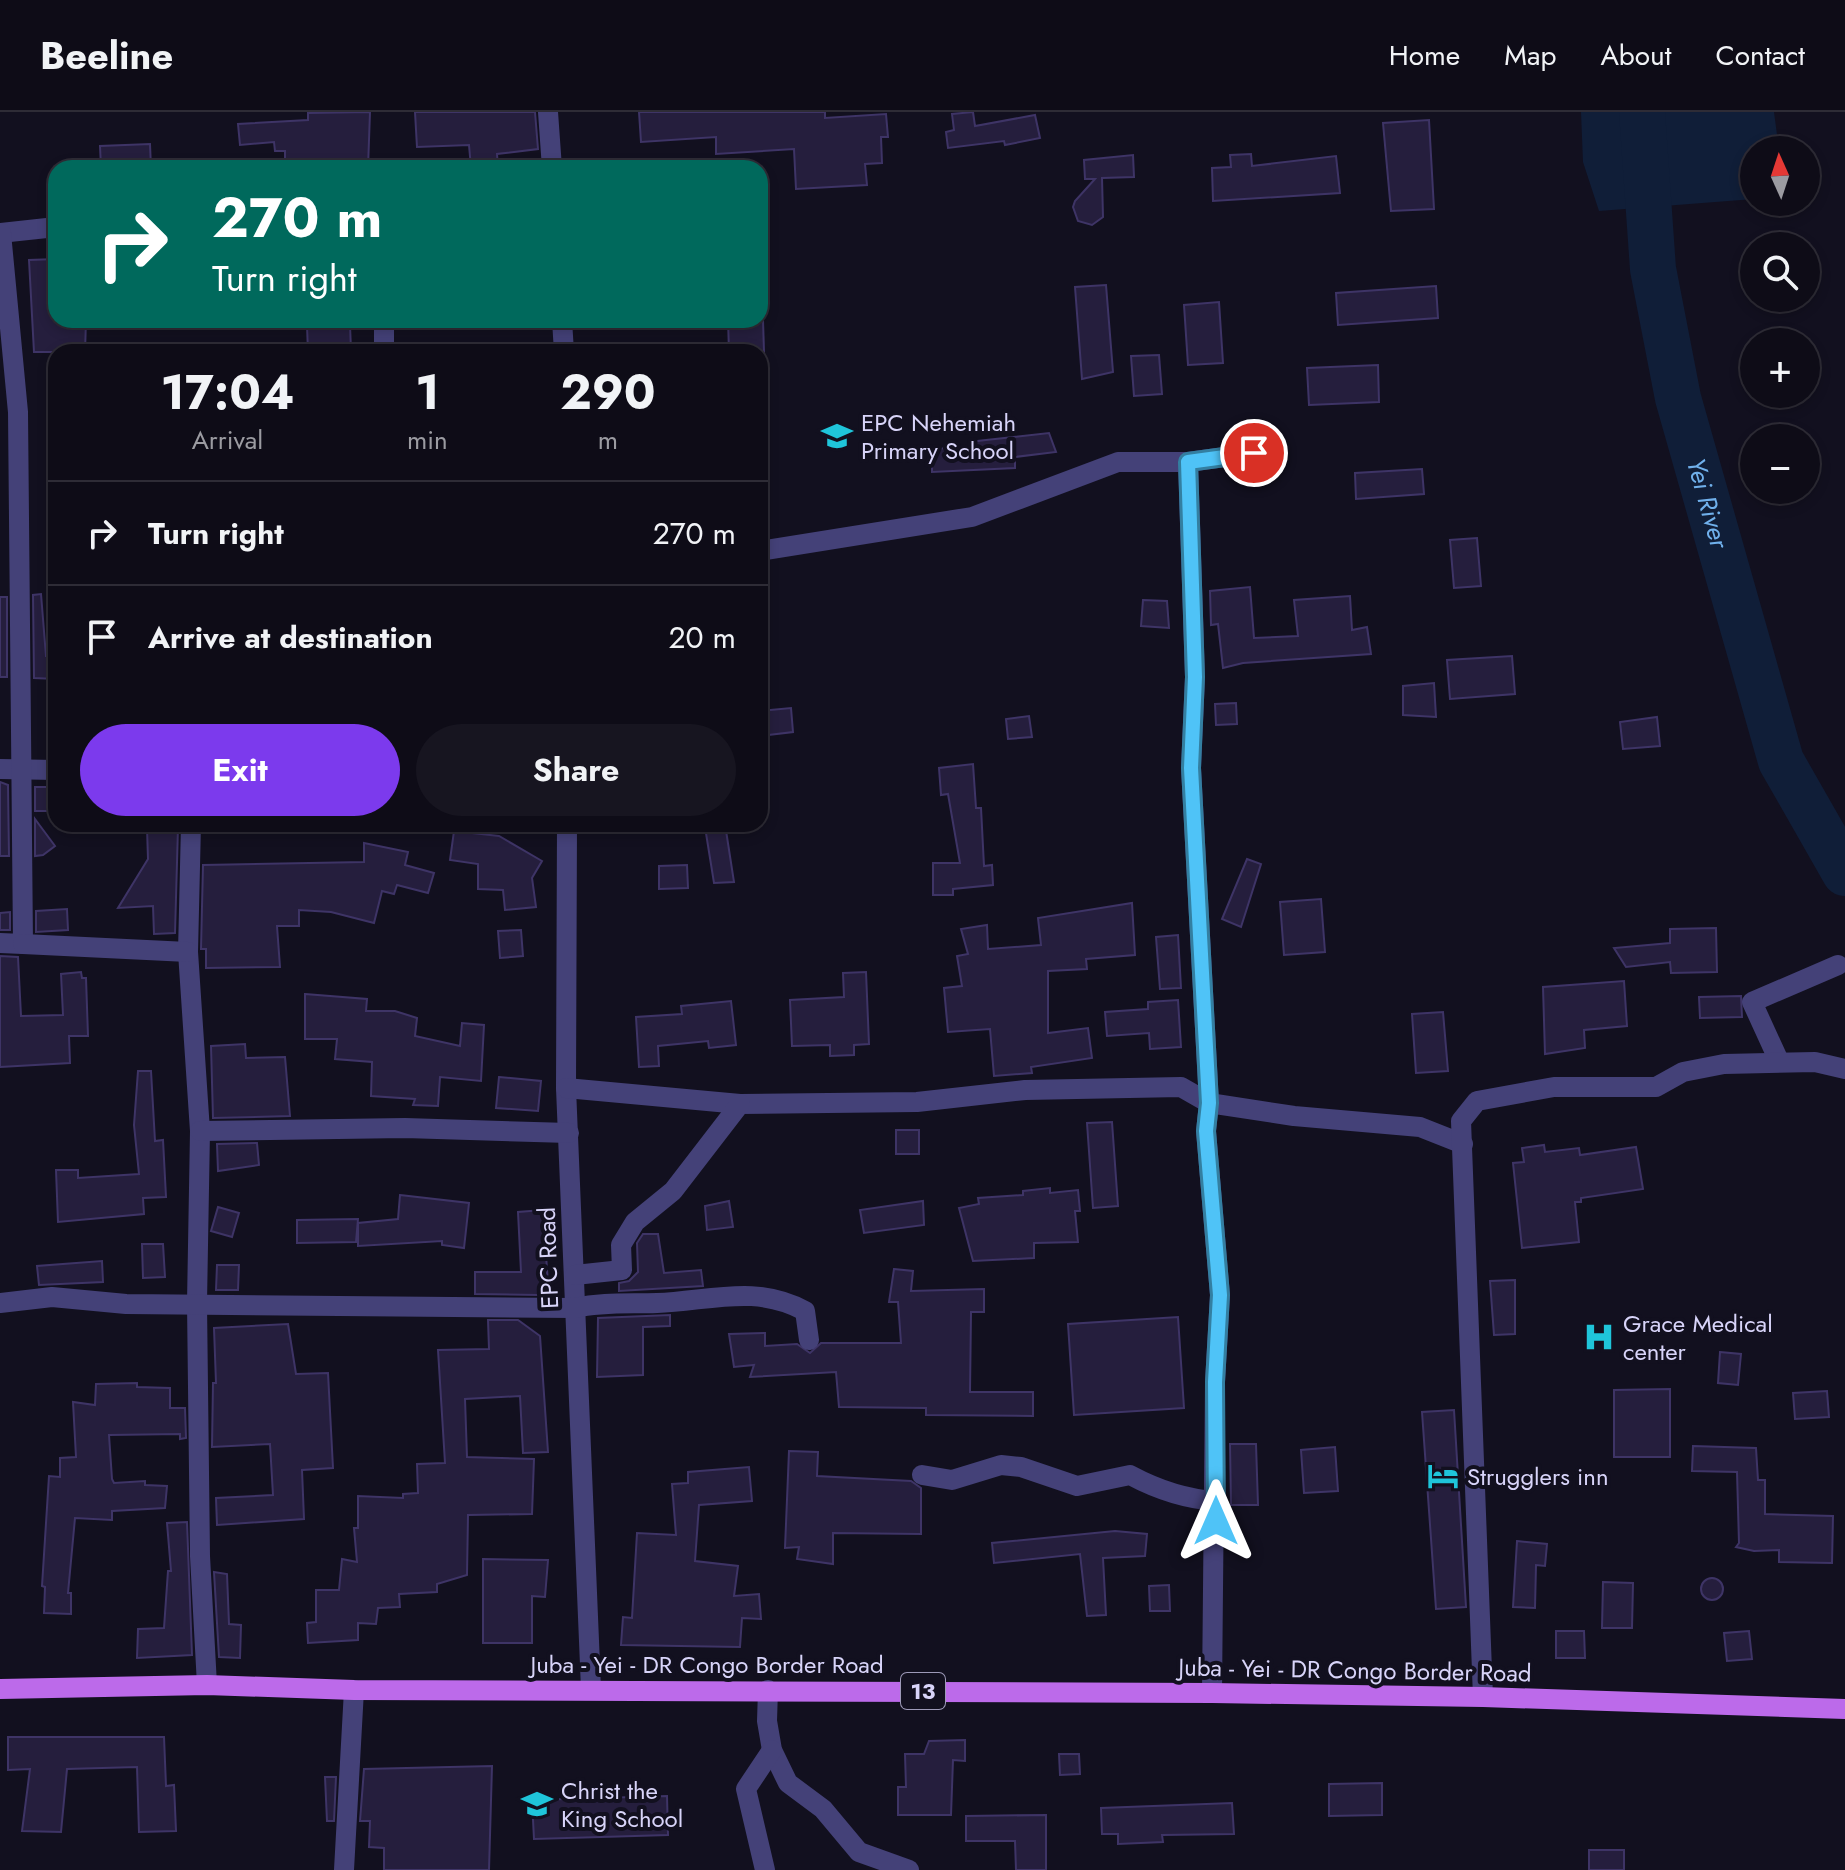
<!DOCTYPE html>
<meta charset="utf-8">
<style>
body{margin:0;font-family:Jost,sans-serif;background:#171520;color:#f1f3f6;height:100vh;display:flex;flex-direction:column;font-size:30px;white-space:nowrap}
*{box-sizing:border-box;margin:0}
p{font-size:26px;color:#9b9ba1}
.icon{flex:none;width:44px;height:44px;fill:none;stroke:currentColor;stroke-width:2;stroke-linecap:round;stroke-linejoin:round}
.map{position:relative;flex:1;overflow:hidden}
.panel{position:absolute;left:48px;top:232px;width:720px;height:488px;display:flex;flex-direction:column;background:#0e0c17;border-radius:24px;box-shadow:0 4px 12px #0003,0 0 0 2px #2e2c36}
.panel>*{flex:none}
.guide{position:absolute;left:48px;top:48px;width:720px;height:168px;border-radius:24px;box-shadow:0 4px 12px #0003,0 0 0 2px #2e2c36;background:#00695c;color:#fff;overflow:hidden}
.needle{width:52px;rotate:357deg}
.fabs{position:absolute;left:1740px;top:24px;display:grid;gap:16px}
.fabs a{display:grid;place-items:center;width:80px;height:80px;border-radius:50%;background:#0e0c17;box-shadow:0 4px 12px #0003,0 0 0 2px #2e2c36;font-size:40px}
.pin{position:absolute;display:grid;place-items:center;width:68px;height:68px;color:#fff;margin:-34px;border:4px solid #fff;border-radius:50%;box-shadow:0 2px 8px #0007}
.me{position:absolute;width:88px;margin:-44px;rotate:0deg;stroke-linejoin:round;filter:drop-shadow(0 0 6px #0008)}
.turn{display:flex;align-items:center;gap:28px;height:168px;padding:0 32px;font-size:36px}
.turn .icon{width:104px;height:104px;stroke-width:2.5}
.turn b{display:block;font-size:56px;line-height:68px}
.eta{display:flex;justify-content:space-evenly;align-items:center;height:136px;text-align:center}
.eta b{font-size:48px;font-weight:700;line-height:56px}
.primary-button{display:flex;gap:16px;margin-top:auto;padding:16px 32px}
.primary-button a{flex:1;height:92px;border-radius:48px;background:#7c3aed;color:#fff;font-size:32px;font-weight:700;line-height:92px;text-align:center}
.primary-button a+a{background:#171520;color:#f1f3f6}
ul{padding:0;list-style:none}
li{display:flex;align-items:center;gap:24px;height:104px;padding:0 32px;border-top:2px solid #2e2c36}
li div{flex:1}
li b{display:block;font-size:30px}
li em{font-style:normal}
header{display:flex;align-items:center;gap:48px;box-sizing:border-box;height:112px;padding:0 40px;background:#0e0c17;border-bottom:2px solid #2e2c36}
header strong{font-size:38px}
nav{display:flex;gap:44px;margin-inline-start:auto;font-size:28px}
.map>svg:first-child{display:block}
.water{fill:#101e38}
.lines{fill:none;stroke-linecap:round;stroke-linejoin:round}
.river{stroke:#101e38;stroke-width:46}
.building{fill:#251e3d;stroke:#3e3466;stroke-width:2}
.minor{stroke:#444178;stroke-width:20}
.tertiary{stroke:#444178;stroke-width:20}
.primary{stroke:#bc6aea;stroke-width:20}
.route-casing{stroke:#337fa1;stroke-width:20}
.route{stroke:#4fc3f7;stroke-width:14}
.labels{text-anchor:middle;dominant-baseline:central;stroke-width:8;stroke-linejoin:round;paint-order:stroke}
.shield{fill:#12101f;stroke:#9d99b8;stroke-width:2}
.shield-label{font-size:22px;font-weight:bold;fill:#d8d4f9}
.poi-label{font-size:24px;fill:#d8d4f9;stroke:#12101f;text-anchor:start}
.street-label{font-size:24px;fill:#d8d4f9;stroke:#12101f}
.water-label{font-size:26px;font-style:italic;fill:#70b0eb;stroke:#12101f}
</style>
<header>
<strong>Beeline</strong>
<nav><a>Home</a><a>Map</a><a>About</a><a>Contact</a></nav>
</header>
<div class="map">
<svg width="1845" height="1758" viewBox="0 0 1845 1758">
<rect width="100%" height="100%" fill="#12101f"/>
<polygon class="water" points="1581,0 1774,0 1779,38 1754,38 1754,87 1599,99 1583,50"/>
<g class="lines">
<path class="river" id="s1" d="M1642,0L1653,157L1678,286L1781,649L1845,761"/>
</g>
<g class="building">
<polygon points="370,0 368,56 285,56 285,39 275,39 274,30 240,33 238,12 308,8 308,1"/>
<polygon points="415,0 535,0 538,37 497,42 498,56 471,56 469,33 417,35"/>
<polygon points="639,0 825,0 825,6 886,2 888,25 881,25 882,51 865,52 867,73 796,77 794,37 716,42 716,25 641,30"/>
<polygon points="973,0 975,14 1035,3 1040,26 1005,33 1004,29 948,36 946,20 954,18 952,2"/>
<polygon points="1429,8 1434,97 1391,99 1383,11"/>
<polygon points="150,32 151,56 101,56 100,34"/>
<polygon points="1251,42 1252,54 1336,44 1340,81 1213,89 1212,56 1231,55 1230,43"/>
<polygon points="1133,43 1134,65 1102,66 1103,105 1092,113 1078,109 1073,95 1075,89 1095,67 1085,67 1084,48"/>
<polygon points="56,147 56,208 86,208 85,240 34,240 29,148"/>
<polygon points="1106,173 1113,260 1082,267 1075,175"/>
<polygon points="1436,174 1438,206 1338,213 1336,181"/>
<polygon points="1219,190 1223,251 1188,253 1184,193"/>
<polygon points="728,208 763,208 764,240 729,240"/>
<polygon points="350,213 351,238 308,240 307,214"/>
<polygon points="1159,243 1162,282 1134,284 1131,244"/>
<polygon points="1378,253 1379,290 1309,293 1307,256"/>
<polygon points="1049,321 1056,340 1015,345 1015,356 932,360 932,337 969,335 969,330 986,328"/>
<polygon points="1422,357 1424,382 1356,387 1355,361"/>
<polygon points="1477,426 1481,474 1454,476 1450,428"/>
<polygon points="1250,475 1254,526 1298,524 1294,488 1350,484 1352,518 1367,515 1371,542 1243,551 1223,556 1218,512 1211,513 1210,479"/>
<polygon points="41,482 46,544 56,545 56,567 34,566 33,483"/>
<rect x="0" y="485" width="7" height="80"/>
<polygon points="1143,488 1167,489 1169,516 1141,514"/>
<polygon points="1512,544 1515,582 1450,587 1447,548"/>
<polygon points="1434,571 1436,605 1403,603 1403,574"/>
<polygon points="1236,591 1237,612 1216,613 1215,592"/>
<polygon points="791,596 793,620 760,624 760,599"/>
<polygon points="1029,604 1032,625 1008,627 1006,607"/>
<polygon points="1657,605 1660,634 1623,637 1620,610"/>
<polygon points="973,652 976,696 981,696 984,754 992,753 993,773 953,777 953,783 933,783 933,751 960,751 948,682 941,683 939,656"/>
<polygon points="0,670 8,673 9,744 0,744"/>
<rect x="35" y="675" width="20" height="24"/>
<polygon points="35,707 55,734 43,743 35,744"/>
<polygon points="725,712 734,770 714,771 705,715"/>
<polygon points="178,715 175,821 154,822 153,794 118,796 148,747 147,716"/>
<polygon points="454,719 499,724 542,749 532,766 536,795 505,798 503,778 478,777 478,752 450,748"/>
<polygon points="364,731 408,740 405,753 434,761 428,781 397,773 394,782 382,779 374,811 331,800 299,798 299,814 277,814 280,855 206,856 206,837 201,837 203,753 364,750"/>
<polygon points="1247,747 1261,752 1241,815 1222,807"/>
<polygon points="687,753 688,776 659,777 659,754"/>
<polygon points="1321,787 1325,840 1284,843 1280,790"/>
<polygon points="1132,791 1135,843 1086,847 1087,857 1048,859 1048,921 1088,916 1092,946 1031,955 1032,961 994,964 990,917 948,920 944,876 962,874 957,844 968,842 961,817 987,813 988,837 1041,833 1038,806"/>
<polygon points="67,797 68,818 36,820 36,799"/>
<polygon points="10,800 10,818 0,818 0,801"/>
<polygon points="1716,816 1717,860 1671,861 1670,850 1626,855 1614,836 1670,831 1670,817"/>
<polygon points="521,818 523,844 500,846 498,819"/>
<polygon points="1178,823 1181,876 1160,877 1156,825"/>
<polygon points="0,844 18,845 21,904 63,903 61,862 81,860 82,866 86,866 88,924 69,924 70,951 0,955"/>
<polygon points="866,860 869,932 854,933 854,943 830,944 830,933 792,934 790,888 844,885 843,861"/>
<polygon points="1624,869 1627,914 1584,918 1585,936 1545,942 1543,875"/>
<polygon points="305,882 367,887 366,899 395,899 417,906 415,924 460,934 462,911 484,913 481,969 440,965 438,994 413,993 415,987 371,984 372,950 335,947 337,927 305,927"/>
<polygon points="1741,884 1742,905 1700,906 1699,885"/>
<polygon points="1178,888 1181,935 1150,937 1149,921 1107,924 1105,900 1148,897 1148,890"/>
<polygon points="731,889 736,933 709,936 708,929 658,934 659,954 639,955 636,905 682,902 681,894"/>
<polygon points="1443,900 1448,959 1416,961 1412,902"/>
<polygon points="245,932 246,946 285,945 290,1004 213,1006 211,934"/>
<polygon points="138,959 151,959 155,1029 163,1028 166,1085 143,1086 144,1102 58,1110 56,1058 78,1058 78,1066 139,1062 134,1013"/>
<polygon points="499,965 541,969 538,999 496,996"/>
<polygon points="1112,1010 1118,1094 1093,1096 1087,1011"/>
<rect x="896" y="1018" width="23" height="24"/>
<polygon points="257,1031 259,1053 218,1059 217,1032"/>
<polygon points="1544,1033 1545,1040 1579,1036 1580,1043 1636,1035 1643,1077 1581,1086 1581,1090 1575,1090 1579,1130 1522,1136 1513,1051 1524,1050 1522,1036"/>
<polygon points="1050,1076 1050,1081 1078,1078 1080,1099 1075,1099 1078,1130 1034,1131 1034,1146 973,1149 959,1096 979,1092 978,1086 1023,1083 1023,1079"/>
<polygon points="400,1083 469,1091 464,1136 442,1133 442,1129 358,1134 358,1111 398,1107"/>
<polygon points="729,1089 733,1115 707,1118 705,1094"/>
<polygon points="923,1089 924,1113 864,1121 860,1098"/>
<polygon points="218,1095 239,1101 232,1125 211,1119"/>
<polygon points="543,1098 548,1172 539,1183 475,1182 475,1160 521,1160 518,1100"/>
<polygon points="358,1107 356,1130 297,1131 297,1108"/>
<polygon points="643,1122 658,1122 664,1161 701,1158 703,1174 619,1179 619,1171 629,1169 638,1160 637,1131"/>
<polygon points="142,1132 163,1132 165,1165 143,1166"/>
<polygon points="102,1149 103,1170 39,1173 37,1154"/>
<polygon points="217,1153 239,1153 238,1178 216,1178"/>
<polygon points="894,1157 913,1159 911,1179 984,1177 984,1200 971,1200 970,1280 1033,1280 1033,1304 926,1303 926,1296 839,1295 836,1260 750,1265 754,1253 734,1255 729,1222 765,1221 765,1234 797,1232 810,1241 821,1231 901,1231 898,1190 889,1190"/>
<polygon points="1515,1168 1515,1222 1494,1223 1490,1169"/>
<polygon points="670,1203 670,1214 643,1215 643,1263 597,1265 598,1206"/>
<polygon points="1178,1205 1184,1296 1074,1303 1068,1212"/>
<polygon points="488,1208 518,1208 540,1224 548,1340 523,1341 520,1284 465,1287 467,1345 534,1347 532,1402 468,1403 467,1463 437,1472 437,1480 399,1482 400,1495 378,1496 376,1512 358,1511 358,1528 308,1531 307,1511 316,1510 316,1478 339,1478 342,1447 357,1450 354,1416 358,1416 358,1384 403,1386 403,1382 418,1381 417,1352 445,1351 438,1238 489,1237"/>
<polygon points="288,1212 296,1262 328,1261 333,1356 302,1358 304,1407 217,1413 216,1386 273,1383 270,1332 212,1335 213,1271 216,1271 214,1216"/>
<polygon points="1720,1240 1741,1242 1738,1273 1718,1271"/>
<polygon points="137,1271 137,1275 170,1276 170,1296 185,1296 186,1326 180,1327 180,1322 109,1323 112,1367 114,1371 145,1369 145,1373 167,1374 165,1396 112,1399 112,1408 75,1406 68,1481 71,1481 71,1502 44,1501 45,1475 42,1474 49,1364 60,1365 60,1346 76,1345 73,1290 95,1293 96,1272"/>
<polygon points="1670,1277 1670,1345 1614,1345 1614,1278"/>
<polygon points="1827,1279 1829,1305 1795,1307 1793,1281"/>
<polygon points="1454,1298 1466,1495 1436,1497 1422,1300"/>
<polygon points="1230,1332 1256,1332 1258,1393 1231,1393"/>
<polygon points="1693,1334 1756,1336 1758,1368 1765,1368 1765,1402 1833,1404 1832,1451 1779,1450 1779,1438 1754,1439 1736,1435 1739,1431 1737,1360 1692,1359"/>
<polygon points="1335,1335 1338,1379 1304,1381 1301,1338"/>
<polygon points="789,1339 818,1340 817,1364 911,1369 921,1376 921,1422 833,1421 833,1452 797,1447 799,1435 785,1436"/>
<polygon points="749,1355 752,1389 699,1393 695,1449 738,1454 734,1484 759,1482 761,1507 742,1506 740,1535 621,1533 623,1505 632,1506 637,1421 676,1423 672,1372 688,1371 688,1360"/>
<polygon points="187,1410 192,1543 137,1546 138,1517 164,1516 168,1459 171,1459 167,1411"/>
<polygon points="1115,1419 1147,1422 1145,1444 1103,1446 1106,1503 1087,1504 1080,1442 994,1451 992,1431"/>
<polygon points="1517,1429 1547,1432 1545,1454 1536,1453 1535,1496 1513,1495"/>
<polygon points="483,1447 548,1448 545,1485 532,1484 532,1531 483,1531"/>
<polygon points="214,1460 227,1462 229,1512 241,1513 240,1546 219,1545"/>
<circle cx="1712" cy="1477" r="11"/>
<polygon points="1603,1470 1633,1471 1632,1516 1602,1516"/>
<polygon points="1169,1473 1170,1499 1150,1499 1149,1474"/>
<polygon points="1556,1519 1584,1519 1585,1546 1556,1546"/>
<polygon points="1749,1519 1752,1547 1727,1549 1724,1521"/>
<polygon points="8,1625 164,1625 166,1674 174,1673 176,1719 139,1720 137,1655 67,1657 61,1720 22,1719 30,1657 8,1658"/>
<polygon points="965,1628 965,1649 953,1648 951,1703 898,1703 898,1675 906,1675 905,1642 924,1642 929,1629"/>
<polygon points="1059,1642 1079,1642 1080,1662 1060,1663"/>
<polygon points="492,1654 489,1758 384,1758 384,1736 369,1735 370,1709 360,1709 364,1657"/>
<polygon points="325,1665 336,1665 334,1709 327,1709"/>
<polygon points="1382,1671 1382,1703 1329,1704 1329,1672"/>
<polygon points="667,1684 668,1723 534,1727 532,1688"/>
<polygon points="1232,1691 1234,1722 1162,1723 1163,1730 1118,1732 1118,1722 1102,1722 1101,1696"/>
<polygon points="1046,1703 1046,1758 1016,1758 1015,1729 966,1729 966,1704"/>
<rect x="1589" y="1738" width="35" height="20"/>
</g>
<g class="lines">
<g class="minor">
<polyline points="548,0 552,56"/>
<polyline points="0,121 56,115"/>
<polyline points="562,208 564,240"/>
<polyline points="384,240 384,208"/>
<polyline points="760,439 972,405 1118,350 1188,350 1254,341"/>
<polyline points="0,657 56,658"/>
<polyline points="191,712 188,840 200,1019 197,1191 200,1444 207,1573"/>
<polyline points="567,712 566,976 591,1577"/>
<polyline points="0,831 23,832 18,300 1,121"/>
<polyline points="23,832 188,840"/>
<polyline points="1779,949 1752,890 1838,853"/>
<polyline points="566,976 740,992 917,990 1025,978 1181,975 1209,991 1191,656 1195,565 1188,350"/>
<polyline points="200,1019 405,1016 569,1021"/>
<polyline points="575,1163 622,1158 621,1133 635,1110 673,1079 740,992"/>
<path d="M0,1191L52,1185L126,1192L575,1196C603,1190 629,1192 657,1191C710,1189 756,1172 805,1199L809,1228"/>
<path d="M922,1363L952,1368L1001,1353L1021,1355L1077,1374L1130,1363C1158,1378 1184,1387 1216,1389"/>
<polyline points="768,1578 767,1609 772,1638 788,1671 823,1697 859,1740 909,1758"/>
<polyline points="1212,1581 1215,1270 1220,1183 1206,1019 1209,991 1294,1004 1420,1015 1463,1032"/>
<polyline points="1483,1585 1461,1009 1477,989 1554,975 1656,975 1683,960 1724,952 1815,950 1845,957"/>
<polyline points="765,1758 746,1677 772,1638"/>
</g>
<polyline class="tertiary" points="344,1758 354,1578"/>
<polyline class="primary" points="0,1577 207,1573 354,1578 1212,1581 1483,1585 1845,1597"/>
</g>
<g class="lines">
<defs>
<polyline id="route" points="1216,1409 1215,1270 1220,1183 1206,1019 1209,991 1191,656 1195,565 1188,350 1254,341"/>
</defs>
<use href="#route" class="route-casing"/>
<use href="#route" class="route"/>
</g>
<defs>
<symbol id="school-bare" viewBox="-9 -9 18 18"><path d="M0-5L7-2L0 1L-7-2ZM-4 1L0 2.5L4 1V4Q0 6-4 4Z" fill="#1fc5da" stroke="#12101f" stroke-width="2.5" paint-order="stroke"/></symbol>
<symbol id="hospital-bare" viewBox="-9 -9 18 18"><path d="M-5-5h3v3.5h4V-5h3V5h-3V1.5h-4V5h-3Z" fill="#1fc5da" stroke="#12101f" stroke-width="2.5" paint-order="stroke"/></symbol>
<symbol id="hotel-bare" viewBox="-9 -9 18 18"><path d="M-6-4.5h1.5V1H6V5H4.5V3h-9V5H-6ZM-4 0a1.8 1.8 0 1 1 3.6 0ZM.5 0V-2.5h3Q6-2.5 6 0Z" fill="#1fc5da" stroke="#12101f" stroke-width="2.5" paint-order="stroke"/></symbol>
</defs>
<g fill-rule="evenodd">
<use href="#school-bare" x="815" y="302" width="44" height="44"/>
<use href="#hospital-bare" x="1577" y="1203" width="44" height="44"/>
<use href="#hotel-bare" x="1421" y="1342" width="44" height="44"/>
<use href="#school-bare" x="515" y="1670" width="44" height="44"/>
</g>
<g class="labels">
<rect class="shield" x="901" y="1561" width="44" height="36" rx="6"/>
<g class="shield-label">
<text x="923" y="1579">13</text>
</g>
<g class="poi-label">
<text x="861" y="310">EPC Nehemiah<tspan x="861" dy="28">Primary School</tspan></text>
<text x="1623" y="1211">Grace Medical<tspan x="1623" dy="28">center</tspan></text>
<text x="1467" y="1364">Strugglers inn</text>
<text x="561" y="1678">Christ the<tspan x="561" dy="28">King School</tspan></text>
</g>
<g class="street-label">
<text transform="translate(548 1146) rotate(-92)">EPC Road</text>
<text x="707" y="1552">Juba - Yei - DR Congo Border Road</text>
<text transform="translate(1355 1558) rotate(1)">Juba - Yei - DR Congo Border Road</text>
</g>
<g class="water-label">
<text stroke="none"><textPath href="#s1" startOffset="398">Yei River</textPath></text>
</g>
</g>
</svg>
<div class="fabs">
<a><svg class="needle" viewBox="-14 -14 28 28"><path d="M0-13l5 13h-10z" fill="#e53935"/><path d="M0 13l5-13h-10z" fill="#9b9ba1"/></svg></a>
<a><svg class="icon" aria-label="search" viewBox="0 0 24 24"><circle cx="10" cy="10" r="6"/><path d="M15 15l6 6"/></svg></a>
<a>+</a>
<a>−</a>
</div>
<div class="pin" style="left:1254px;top:341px;background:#d93025"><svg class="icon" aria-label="arrive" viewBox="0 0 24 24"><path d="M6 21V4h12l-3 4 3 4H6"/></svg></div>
<svg class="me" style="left:1216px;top:1409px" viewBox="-20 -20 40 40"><path d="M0-17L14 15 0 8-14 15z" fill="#4fc3f7" stroke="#fff" stroke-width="4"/></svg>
<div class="guide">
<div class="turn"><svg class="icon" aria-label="right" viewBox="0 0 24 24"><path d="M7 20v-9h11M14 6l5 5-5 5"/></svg><div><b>270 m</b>Turn right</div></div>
</div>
<section class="panel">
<div class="eta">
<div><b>17:04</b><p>Arrival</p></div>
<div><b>1</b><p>min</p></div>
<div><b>290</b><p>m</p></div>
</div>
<ul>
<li><svg class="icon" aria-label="right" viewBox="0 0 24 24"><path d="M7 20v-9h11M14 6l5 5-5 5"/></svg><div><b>Turn right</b></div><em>270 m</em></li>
<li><svg class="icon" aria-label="arrive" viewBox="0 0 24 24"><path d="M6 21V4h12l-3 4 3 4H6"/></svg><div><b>Arrive at destination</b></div><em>20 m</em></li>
</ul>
<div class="primary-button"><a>Exit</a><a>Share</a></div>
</section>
</div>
